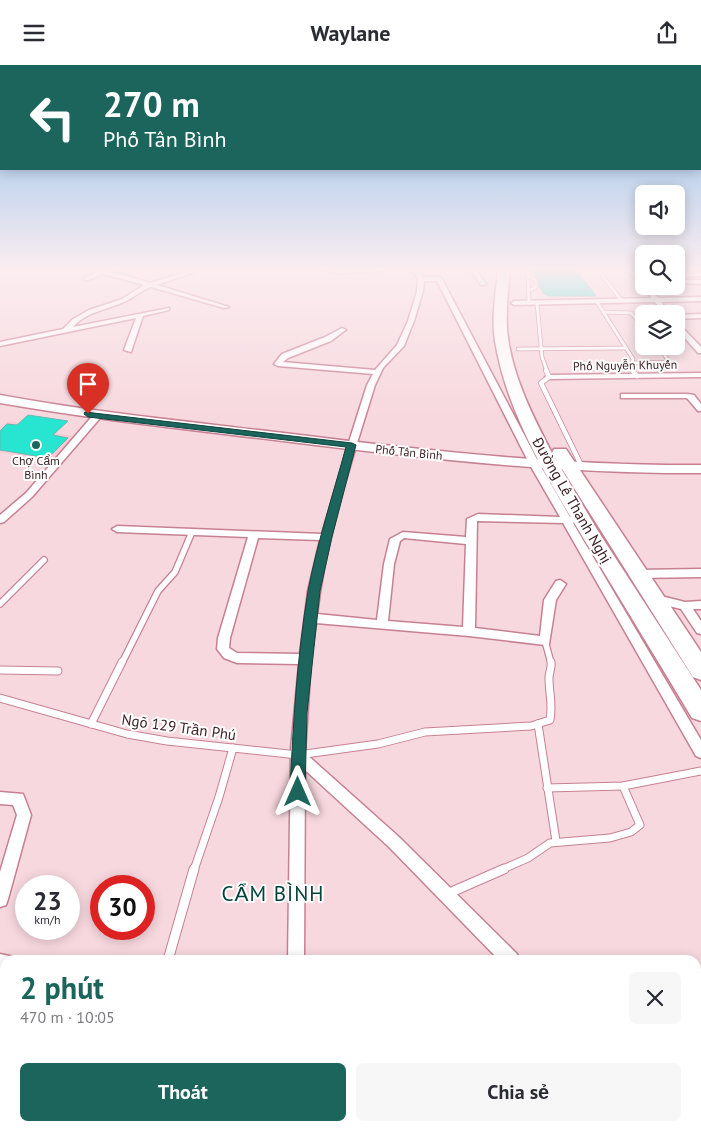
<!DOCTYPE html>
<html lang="vi">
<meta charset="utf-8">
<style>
body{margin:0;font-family:"PT Sans",sans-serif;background:#f7f7f7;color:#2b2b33;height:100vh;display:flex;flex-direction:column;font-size:19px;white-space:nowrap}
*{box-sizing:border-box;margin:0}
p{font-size:16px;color:#7c7c81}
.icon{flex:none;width:28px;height:28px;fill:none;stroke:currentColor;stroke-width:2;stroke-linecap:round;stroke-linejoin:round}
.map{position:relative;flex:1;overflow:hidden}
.panel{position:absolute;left:0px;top:890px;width:701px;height:176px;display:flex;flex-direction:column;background:#fff;border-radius:15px 15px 0 0;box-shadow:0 2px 12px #0003}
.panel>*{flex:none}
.guide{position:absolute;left:0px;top:0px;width:701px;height:105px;box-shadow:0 2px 12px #0003;background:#1b655c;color:#fff;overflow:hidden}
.fabs{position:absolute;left:635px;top:120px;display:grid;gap:10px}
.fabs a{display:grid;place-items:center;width:50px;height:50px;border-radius:8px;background:#fff;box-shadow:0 2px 12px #0003;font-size:25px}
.speed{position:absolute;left:15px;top:810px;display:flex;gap:10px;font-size:25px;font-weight:700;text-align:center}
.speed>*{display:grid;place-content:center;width:65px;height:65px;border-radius:50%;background:#fff;box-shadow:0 2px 12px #0003;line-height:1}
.speed small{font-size:12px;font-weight:400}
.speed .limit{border:8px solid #d22;background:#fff;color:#111}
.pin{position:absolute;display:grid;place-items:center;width:42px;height:42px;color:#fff;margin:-51px -21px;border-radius:50% 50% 50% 0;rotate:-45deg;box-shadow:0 0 5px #0007}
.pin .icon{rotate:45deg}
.me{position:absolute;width:55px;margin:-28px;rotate:0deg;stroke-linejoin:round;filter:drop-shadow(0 0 4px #0008)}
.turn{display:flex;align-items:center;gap:18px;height:105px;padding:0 20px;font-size:22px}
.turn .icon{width:65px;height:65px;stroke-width:2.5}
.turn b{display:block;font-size:35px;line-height:42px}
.round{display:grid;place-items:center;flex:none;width:52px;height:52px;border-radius:8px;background:#f7f7f7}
.overview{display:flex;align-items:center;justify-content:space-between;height:85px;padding:0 20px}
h1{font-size:30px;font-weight:800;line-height:38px;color:#1b655c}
.button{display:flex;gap:10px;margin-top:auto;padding:10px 20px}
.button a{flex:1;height:58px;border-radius:8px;background:#1b655c;color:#fff;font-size:20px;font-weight:800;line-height:58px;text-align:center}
.button a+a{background:#f7f7f7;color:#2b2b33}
header{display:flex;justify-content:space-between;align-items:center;height:65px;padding:0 20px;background:#fff;font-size:22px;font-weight:800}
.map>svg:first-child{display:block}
.built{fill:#fcc8d4}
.building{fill:#27e5d1;stroke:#61bcaf}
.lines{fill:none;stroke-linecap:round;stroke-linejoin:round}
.lane-far4-casing{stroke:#c78092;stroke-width:4.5}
.lane-far3-casing{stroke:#c78092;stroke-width:6}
.lane-far2-casing{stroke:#c78092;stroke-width:8}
.lane-far1-casing{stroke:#c78092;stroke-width:9}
.lane-casing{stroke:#c78092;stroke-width:11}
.street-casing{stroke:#c78092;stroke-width:3}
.secondary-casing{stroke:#c78092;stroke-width:3}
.highway-casing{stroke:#c78092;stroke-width:3}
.lane-far4{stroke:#fff;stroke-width:3}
.lane-far3{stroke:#fff;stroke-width:4.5}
.lane-far2{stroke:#fff;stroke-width:5.5}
.lane-far1{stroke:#fff;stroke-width:7}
.lane{stroke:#fff;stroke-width:9}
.street{fill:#fff;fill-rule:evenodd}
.secondary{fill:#fff;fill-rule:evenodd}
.highway{fill:#fff;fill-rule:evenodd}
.route{fill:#1b655c;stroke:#12423c}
.poi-dot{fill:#1b655c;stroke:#fff;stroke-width:2}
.labels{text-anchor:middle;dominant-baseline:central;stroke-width:4;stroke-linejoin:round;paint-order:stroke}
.far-street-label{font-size:12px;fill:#3d2128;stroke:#fff}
.far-poi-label{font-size:12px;fill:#3d2128;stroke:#fff}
.street-label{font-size:15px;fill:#3d2128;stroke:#fff}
.near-quarter-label{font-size:21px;letter-spacing:1px;fill:#01423b;stroke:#fff}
</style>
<header><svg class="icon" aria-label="menu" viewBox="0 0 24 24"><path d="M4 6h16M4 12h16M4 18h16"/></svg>Waylane<svg class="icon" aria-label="share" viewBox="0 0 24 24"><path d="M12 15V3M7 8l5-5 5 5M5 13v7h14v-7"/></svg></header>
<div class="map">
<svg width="701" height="1066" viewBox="0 0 701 1066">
<rect width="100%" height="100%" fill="#f7d8de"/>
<polygon class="built" points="8,356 59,364 55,368 78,372 55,396 0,387 0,364"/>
<g class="building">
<polygon points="539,205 577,206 596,231 549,231 544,229 539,220 539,214 532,207"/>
<polygon points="28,350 68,356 53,370 68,373 48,393 0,385 0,366 7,359 17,360"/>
</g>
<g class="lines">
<defs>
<g id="lane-far4">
<polyline points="528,204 529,238"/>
<polyline points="597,204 622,236"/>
<polyline points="528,211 536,215 536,222 528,226"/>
<polyline points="597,237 633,294 631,303 633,306"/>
<polyline points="537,238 542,292 547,306"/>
<polyline points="603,247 631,248 644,263"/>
<polyline points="518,284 626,283"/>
<polyline points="633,298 665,297 668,295 658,281"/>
</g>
<g id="lane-far3">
<polyline points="546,305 549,312 541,318 582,402"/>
<polyline points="632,305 637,311"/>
</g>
<g id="lane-far2">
<polyline points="0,539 44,495"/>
<polyline points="545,576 551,598"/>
<polyline points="122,598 158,526 175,507 192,467"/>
</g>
<g id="lane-far1">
<polyline points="0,605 58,606"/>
<path d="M0,633L127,669L167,676L298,690L378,679L425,667L531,661L550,655C553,639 549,629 549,613C549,607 552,603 551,597"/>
<polyline points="91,659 122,597"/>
<polyline points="538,659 556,776"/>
<polyline points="547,723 623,721 701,706"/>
<polyline points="194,805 219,732 233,683"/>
<polyline points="501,805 528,793 550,778 610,773 631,767 640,760 623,721"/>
</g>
<g id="lane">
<polyline points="447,829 504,804"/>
<polyline points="168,895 194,804"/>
<polyline points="696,972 701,971"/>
</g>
<g id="street">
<path d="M91,204H104L150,218L195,204H203L157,220L229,242L224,243L151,222C141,225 135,232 126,236C108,245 87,246 73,262L169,243V245L143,251L131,287L124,285L136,253L0,281V277L63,264L73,254L89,245L122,234L144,220L103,209L88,215H84V213L97,207Z"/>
<polygon points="312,204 386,204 383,206 341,208"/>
<path d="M412,204H418L423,212H439L442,214L540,400L570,452L577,455L573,458L701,675V693L696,691L563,458L477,456L475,563L540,571L544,535L556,516L560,515L566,519L556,535L549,579L545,580L469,571L316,558L311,594L305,688L399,772L517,889L519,895H499L389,782L305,705L304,895H288L291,684L299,599L237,598L224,593L217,584L218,573L248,472L117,467L112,464L117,461L322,469L348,380L367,320L373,309L278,301L274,299L282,289L325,272L342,263L346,265L344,266L331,276L288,293L283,297L375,305L397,280L408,256L417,226L418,214ZM424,216H437L530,400L560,452L478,449L467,454L466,472L403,467L390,474L384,499L377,555L317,549C326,471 352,395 375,320L383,303L404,281L414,256L423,226ZM258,473L320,475L308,526L300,589L237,588L229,583L230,573ZM404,473L466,479L463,562L388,556L394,499L400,476Z"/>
<polygon points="470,204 476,204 486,219 485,220 481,220"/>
<polygon points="626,204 632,204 644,216 644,221 649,221 658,233 701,232 701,236 661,237 671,249 664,249 655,237 514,240 511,238 514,236 652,233"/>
<polygon points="701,207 701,211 676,212 676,208"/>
<polygon points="678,215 701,215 701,219 676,218"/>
<polygon points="701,249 701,253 676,254 676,250"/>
<polygon points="676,256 701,282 701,288 698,288 676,263"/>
<polygon points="701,308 701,312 549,314 545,312 549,310"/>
<polygon points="621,329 687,329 694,330 701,339 701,346 698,346 687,333 621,333"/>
<polygon points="98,347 102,350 101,352 32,432 4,457 0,458 0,450 26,428 95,348"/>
<polygon points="701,504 701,512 638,513 633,509 638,505"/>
<polygon points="653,529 685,537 701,536 701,544 693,544 701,556 701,569 697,568 681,544 649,536 647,533"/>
<polygon points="0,727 23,729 31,750 8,834 6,840 0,842 0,807 17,750 13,740 0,739"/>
<polygon points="670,1061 693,1061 695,1066 672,1066"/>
</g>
<g id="secondary">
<path d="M0,330C97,348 194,357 292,369C428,386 563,401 701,400V408C563,409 428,394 291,377C194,365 97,355 0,338Z"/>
<polygon points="0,889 14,892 15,895 5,895 5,913 0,913"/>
<polygon points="338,1061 366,1061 368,1066 340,1066"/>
</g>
<path id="highway" d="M498,204H510C508,224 506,245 507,265C511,308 532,350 552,388L554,384H566L701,587V615L693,612L552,388L598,466L701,625V656L692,653C658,596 623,539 588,481C550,417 507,351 495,276C491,252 496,228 498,204Z"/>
</defs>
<use href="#lane-far4" class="lane-far4-casing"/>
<use href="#lane-far3" class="lane-far3-casing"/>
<use href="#lane-far2" class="lane-far2-casing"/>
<use href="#lane-far1" class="lane-far1-casing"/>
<use href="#lane" class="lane-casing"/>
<use href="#street" class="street-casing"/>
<use href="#secondary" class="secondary-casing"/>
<use href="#highway" class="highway-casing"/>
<use href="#lane-far4" class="lane-far4"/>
<use href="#lane-far3" class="lane-far3"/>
<use href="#lane-far2" class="lane-far2"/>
<use href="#lane-far1" class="lane-far1"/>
<use href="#lane" class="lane"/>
<use href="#street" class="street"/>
<use href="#secondary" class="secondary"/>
<use href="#highway" class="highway"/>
</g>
<linearGradient id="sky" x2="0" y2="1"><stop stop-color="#84bbec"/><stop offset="0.58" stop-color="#fbedf0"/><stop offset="1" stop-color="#fbedf0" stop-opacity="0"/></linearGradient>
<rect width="701" height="353" fill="url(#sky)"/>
<path class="route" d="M85,347L352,378L356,380L332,472L320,526L307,648L305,727L303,732L298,734L292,732L290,727C293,660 297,592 308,526C317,478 333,430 346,382L88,352L84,349Z"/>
<circle class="poi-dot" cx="36" cy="380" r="5"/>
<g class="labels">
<g class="far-street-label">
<text transform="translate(625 300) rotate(-1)">Phố Nguyễn Khuyến</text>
<text transform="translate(409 387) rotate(6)">Phố Tân Bình</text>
</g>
<g class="far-poi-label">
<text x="36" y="395">Chợ Cẩm<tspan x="36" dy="14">Bình</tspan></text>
</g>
<g class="street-label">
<text transform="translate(572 435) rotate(60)">Đường Lê Thanh Nghị</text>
<text transform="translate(179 662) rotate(8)">Ngõ 129 Trần Phú</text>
</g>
<g class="near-quarter-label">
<text x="273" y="828">CẨM BÌNH</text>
</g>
</g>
</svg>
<div class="fabs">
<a><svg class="icon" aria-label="sound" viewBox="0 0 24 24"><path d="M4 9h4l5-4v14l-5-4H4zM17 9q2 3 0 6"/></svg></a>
<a><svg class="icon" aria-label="search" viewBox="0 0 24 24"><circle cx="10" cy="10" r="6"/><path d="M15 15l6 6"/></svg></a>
<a><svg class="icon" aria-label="layers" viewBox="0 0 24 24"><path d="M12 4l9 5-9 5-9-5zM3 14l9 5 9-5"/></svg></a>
</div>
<div class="speed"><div>23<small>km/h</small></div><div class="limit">30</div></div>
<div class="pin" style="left:88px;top:349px;background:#d93025"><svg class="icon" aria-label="arrive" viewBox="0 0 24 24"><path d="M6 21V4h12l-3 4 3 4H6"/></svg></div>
<svg class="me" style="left:298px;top:727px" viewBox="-20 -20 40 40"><path d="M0-17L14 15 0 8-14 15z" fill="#1b655c" stroke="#fff" stroke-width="4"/></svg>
<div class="guide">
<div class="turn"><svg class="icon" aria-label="left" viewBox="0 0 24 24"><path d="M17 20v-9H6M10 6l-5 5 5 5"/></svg><div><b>270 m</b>Phố Tân Bình</div></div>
</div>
<section class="panel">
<div class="overview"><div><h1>2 phút</h1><p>470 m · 10:05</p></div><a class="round"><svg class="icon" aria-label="close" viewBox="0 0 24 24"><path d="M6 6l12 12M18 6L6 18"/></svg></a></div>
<div class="button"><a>Thoát</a><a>Chia sẻ</a></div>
</section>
</div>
